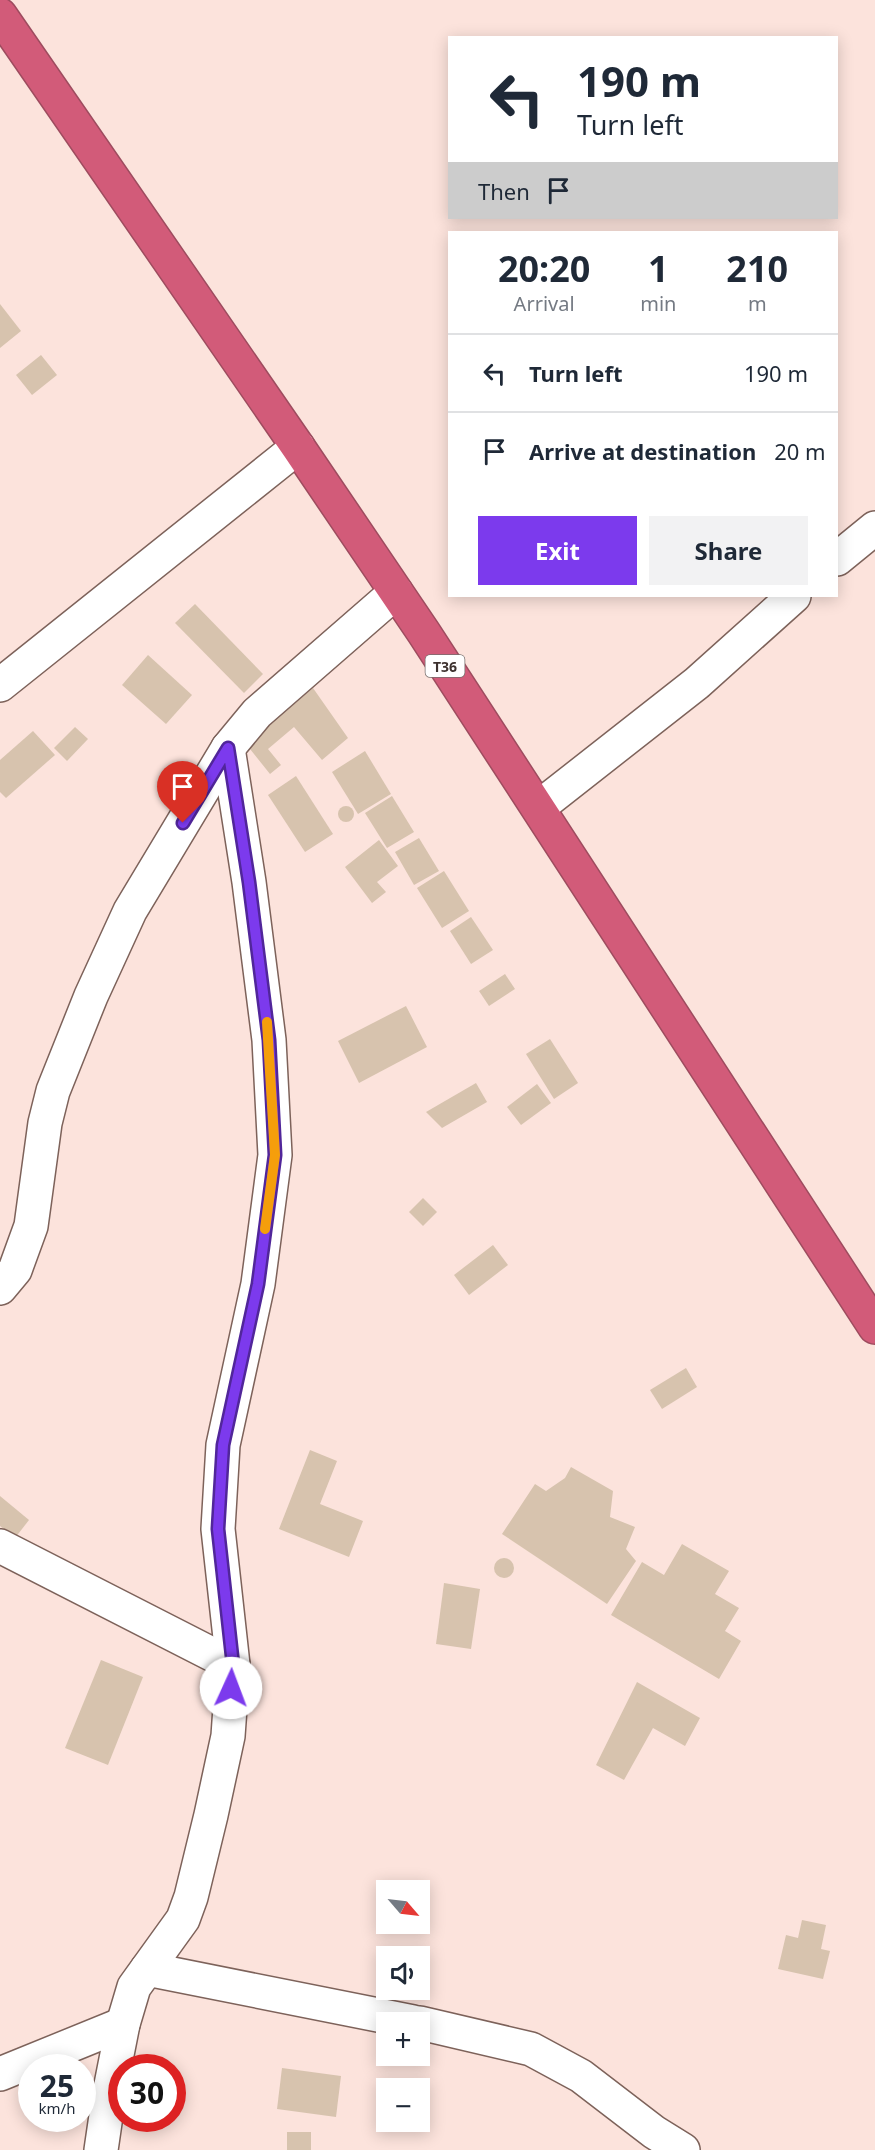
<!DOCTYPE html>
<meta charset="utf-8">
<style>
body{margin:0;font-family:"Noto Sans",sans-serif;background:#f2f2f3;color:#1f2937;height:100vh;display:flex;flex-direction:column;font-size:22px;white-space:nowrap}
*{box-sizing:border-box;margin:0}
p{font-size:20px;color:#747a83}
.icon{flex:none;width:33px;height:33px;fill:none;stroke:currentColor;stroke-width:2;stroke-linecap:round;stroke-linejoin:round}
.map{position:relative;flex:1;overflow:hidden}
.details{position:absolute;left:448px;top:231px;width:390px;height:366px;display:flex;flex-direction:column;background:#fff;border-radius:0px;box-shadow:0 3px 15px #0003}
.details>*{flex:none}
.banner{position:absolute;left:448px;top:36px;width:390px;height:183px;border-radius:0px;box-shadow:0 3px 15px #0003;background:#fff;color:#1f2937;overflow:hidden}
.needle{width:39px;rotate:118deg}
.fabs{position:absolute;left:376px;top:1880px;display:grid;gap:12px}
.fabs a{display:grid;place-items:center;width:54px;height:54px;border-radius:0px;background:#fff;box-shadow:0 3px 15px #0003;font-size:30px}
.speed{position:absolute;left:18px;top:2054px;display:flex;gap:12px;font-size:30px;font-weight:700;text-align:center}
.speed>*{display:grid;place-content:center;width:78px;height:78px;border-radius:50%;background:#fff;box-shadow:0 3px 15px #0003;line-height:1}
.speed small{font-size:15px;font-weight:400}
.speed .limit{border:9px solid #d22;background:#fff;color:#111}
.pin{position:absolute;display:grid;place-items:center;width:51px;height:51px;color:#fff;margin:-62px -26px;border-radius:50% 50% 50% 0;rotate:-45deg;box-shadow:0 0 6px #0007}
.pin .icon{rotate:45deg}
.me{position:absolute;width:66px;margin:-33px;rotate:2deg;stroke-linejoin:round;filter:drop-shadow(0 0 4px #0008)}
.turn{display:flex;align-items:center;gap:21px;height:126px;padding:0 30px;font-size:27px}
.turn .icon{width:78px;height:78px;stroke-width:2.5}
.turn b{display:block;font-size:42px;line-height:51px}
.then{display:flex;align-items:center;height:57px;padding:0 30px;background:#0003;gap:12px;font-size:22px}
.eta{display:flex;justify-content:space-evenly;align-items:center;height:102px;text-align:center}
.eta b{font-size:36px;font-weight:700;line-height:42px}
.button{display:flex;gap:12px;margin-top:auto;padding:12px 30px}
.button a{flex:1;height:69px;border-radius:0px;background:#7c3aed;color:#fff;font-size:24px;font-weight:700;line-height:69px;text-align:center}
.button a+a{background:#f2f2f3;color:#1f2937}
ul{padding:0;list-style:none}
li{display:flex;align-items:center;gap:18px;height:78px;padding:0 30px;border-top:2px solid #e0e1e3}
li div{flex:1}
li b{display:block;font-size:22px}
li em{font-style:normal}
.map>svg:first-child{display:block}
.building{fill:#d7c3ae}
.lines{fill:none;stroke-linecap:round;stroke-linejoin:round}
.minor-casing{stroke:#7d625a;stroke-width:36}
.highway-casing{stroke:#9e4c5f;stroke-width:36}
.minor{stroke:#fff;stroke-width:33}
.highway{stroke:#d25b79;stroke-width:33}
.route-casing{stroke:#51269a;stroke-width:15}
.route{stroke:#7c3aed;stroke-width:10}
.slow{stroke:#f59e0b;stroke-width:10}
.labels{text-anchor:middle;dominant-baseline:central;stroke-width:4.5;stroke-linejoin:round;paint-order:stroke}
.shield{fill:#fff;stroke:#776f6d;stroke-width:1.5}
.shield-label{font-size:14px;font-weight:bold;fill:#3d312e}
</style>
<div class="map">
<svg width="875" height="2150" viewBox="0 0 875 2150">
<rect width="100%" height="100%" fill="#fce3dc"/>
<g class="building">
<polygon points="0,304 21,331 0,348"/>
<polygon points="41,355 57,375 32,395 16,375"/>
<polygon points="195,604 263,674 244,693 175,623"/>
<polygon points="148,655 192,695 166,724 122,685"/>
<polygon points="313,688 348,738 322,760 294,727 268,749 281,765 270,774 246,744"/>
<polygon points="75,727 88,739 67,761 54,748"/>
<polygon points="33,731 55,755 6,798 0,792 0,760"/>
<polygon points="365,751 391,794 358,814 332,772"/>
<polygon points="296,776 333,834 305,852 268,795"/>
<polygon points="392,796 414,832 387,848 365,813"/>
<circle cx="346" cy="814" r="8"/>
<polygon points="419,838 439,871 414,885 395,852"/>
<polygon points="379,840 398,866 377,882 386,892 372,903 345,867"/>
<polygon points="444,871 469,911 442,928 417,888"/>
<polygon points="471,917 493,950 471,964 450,931"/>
<polygon points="505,974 515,989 489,1006 479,991"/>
<polygon points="406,1006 427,1047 359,1083 338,1041"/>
<polygon points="550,1039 578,1083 554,1099 526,1054"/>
<polygon points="476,1083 487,1102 442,1128 426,1112"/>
<polygon points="537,1084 551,1103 521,1125 507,1107"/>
<polygon points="423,1198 437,1212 423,1226 409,1212"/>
<polygon points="493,1245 508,1265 469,1295 454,1275"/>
<polygon points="686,1368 697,1387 662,1409 650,1390"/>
<polygon points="310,1450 337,1461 320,1504 363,1521 349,1557 279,1529"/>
<polygon points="571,1467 613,1491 610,1517 635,1527 626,1549 636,1561 607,1604 502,1534 535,1484 546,1491 565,1478"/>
<polygon points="0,1496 29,1520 15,1538 0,1526"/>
<polygon points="682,1544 729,1571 715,1594 739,1608 725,1631 741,1641 719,1679 611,1615 642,1562 664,1575"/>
<circle cx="504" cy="1568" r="10"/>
<polygon points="444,1583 480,1589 471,1649 436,1644"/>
<polygon points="101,1660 143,1677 108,1765 65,1748"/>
<polygon points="637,1682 700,1718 685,1746 653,1728 624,1780 596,1765"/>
<polygon points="802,1920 826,1925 821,1949 830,1951 823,1979 778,1969 786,1935 798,1938"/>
<polygon points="282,2068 341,2076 336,2117 277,2109"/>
<rect x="287" y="2132" width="24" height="18"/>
</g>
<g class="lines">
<defs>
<g id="minor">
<polyline points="837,559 875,528"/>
<polyline points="0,685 298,447"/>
<polyline points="539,807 697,683 794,596"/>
<polyline points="0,1288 15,1270 31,1226 45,1123 53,1091 91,996 130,911 228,748 257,713 396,592"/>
<polyline points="0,1546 233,1665"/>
<polyline points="147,1969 413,2022"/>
<polyline points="420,2023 531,2049 581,2076 654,2132 683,2150"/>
<polyline points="0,2074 123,2024"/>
<polyline points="101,2150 109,2095 123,2024 134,1987 183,1919 191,1897 211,1815 228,1736 233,1665 218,1529 223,1445 258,1284 275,1155 269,1040 249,882 228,748"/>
</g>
<polyline id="highway" points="0,15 298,447 424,633 875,1327"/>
</defs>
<use href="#minor" class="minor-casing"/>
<use href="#highway" class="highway-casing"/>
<use href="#minor" class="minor"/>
<use href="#highway" class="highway"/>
</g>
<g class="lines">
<defs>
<polyline id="route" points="183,823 228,748 249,882 269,1040 275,1155 258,1284 223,1445 218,1529 233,1665 231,1688"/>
</defs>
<use href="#route" class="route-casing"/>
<use href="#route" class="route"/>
<polyline class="slow" points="265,1229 275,1155 267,1022"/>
</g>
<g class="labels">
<rect class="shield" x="425.5" y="655" width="39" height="22" rx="4.5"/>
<g class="shield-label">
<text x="445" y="666">T36</text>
</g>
</g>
</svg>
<div class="fabs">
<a><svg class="needle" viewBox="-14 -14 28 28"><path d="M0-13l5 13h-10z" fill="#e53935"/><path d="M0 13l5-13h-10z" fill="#747a83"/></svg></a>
<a><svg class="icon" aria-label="sound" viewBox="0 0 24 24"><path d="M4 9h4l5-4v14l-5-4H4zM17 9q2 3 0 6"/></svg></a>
<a>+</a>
<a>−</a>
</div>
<div class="speed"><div>25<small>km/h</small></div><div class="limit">30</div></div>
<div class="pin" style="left:183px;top:823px;background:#d93025"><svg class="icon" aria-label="arrive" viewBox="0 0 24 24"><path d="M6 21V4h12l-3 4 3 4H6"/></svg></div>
<svg class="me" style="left:231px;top:1688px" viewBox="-20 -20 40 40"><circle r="19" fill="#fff"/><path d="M0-13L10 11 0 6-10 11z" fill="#7c3aed"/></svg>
<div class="banner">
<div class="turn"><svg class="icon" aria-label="left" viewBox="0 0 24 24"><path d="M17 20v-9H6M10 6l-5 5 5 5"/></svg><div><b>190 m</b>Turn left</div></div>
<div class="then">Then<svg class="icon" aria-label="arrive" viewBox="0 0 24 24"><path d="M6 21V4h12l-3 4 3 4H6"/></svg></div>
</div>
<section class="details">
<div class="eta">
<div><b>20:20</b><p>Arrival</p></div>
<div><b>1</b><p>min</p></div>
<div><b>210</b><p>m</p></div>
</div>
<ul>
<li><svg class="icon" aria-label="left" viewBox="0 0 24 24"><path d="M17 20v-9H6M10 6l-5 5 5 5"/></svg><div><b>Turn left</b></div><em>190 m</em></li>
<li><svg class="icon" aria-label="arrive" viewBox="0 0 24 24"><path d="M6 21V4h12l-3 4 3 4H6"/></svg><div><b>Arrive at destination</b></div><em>20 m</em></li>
</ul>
<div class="button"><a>Exit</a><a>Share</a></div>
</section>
</div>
